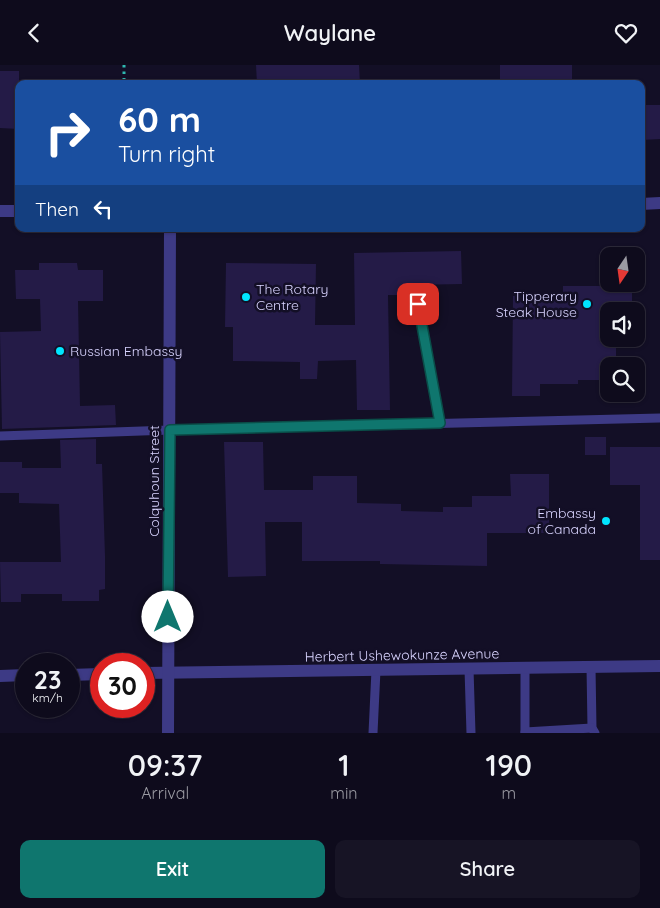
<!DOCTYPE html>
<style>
body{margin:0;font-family:Quicksand,sans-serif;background:#171425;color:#f1f3f6;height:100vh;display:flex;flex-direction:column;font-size:19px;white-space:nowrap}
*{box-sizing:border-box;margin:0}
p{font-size:16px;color:#9b9ba3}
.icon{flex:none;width:28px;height:28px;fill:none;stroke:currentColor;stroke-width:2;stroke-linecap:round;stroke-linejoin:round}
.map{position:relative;height:668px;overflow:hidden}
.details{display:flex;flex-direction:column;background:#0e0b1c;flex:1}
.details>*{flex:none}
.hud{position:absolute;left:15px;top:15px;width:630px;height:152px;border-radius:10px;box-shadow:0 1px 4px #0004,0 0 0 1px #2e2b3b;background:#1a4fa0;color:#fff;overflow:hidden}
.needle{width:32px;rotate:193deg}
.controls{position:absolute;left:600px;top:182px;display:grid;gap:10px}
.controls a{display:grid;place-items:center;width:45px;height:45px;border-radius:10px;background:#0e0b1c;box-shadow:0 1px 4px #0004,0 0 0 1px #2e2b3b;font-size:25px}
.speed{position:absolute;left:15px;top:588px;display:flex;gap:10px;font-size:25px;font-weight:700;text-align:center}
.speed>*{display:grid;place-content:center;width:65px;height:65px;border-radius:50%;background:#0e0b1c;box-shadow:0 1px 4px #0004,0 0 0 1px #2e2b3b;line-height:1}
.speed small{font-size:12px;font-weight:400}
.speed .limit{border:8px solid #d22;background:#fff;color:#111}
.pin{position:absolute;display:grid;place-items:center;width:42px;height:42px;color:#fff;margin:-21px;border-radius:10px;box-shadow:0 2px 8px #0006}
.me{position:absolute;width:55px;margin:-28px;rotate:0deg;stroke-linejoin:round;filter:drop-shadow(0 0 4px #0008)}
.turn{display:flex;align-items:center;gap:18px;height:105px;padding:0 20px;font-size:22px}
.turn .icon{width:65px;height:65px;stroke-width:2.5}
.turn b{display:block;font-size:35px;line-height:42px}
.then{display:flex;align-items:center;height:48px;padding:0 20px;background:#0003;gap:10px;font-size:19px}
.eta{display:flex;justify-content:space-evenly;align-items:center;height:85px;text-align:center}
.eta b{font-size:30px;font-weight:600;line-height:35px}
.primary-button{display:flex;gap:10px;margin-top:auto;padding:10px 20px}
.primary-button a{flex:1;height:58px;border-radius:10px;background:#0f766e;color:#fff;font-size:20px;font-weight:600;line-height:58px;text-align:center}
.primary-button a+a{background:#171425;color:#f1f3f6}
header{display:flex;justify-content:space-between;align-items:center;height:65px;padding:0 20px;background:#0e0b1c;font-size:22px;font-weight:600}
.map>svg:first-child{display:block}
.building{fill:#241b47}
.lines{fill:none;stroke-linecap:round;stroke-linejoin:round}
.path{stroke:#2fb8b0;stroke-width:3;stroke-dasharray:2.5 4;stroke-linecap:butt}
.lane{stroke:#3d3a85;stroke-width:9}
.street{stroke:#3d3a85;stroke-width:12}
.route-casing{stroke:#0a4d48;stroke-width:12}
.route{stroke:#0f766e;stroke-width:9}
.poi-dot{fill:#00e5ff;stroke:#130f26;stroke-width:2}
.labels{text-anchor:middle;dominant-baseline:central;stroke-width:5;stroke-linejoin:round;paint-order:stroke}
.poi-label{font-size:14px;fill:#d9d4ff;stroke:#130f26;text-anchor:start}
.street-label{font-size:14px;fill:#d9d4ff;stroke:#130f26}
</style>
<header><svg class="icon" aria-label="back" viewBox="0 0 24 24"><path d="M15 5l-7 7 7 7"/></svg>Waylane<svg class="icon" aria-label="heart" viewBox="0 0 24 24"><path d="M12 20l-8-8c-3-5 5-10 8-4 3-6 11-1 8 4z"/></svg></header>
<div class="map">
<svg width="660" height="668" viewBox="0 0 660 668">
<rect width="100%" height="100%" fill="#130f26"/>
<g class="building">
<polygon points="256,0 359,0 360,19 257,19"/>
<rect x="500" y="0" width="72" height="19"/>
<polygon points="0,6 19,6 19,64 0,63"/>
<polygon points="641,40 660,40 660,74 641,75"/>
<polygon points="461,186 462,219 411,220 411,230 388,230 390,345 357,345 356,295 318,296 317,314 300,314 300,297 233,296 233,262 225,262 226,198 316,199 315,260 355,260 354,188"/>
<polygon points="39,198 77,198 78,205 103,205 103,236 78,236 80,341 115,340 116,360 2,364 0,267 41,266 40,234 16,234 15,205 39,205"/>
<polygon points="606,219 632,220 632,246 609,246 609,274 616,274 616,301 609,301 609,315 578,315 578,319 540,319 540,331 512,331 513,231 563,232 563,221 607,221"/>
<rect x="585" y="372" width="21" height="18"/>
<polygon points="96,374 96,399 102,399 105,491 105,524 99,525 99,536 62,536 62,529 21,529 21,537 1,537 0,497 61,497 59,439 19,438 19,428 0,428 0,397 22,397 22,403 61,403 60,375"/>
<polygon points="224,377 263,377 264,425 313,425 313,411 357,411 357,438 401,439 401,446 443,447 443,442 472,442 472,431 511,431 510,409 549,409 549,468 487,468 487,501 380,499 380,496 302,496 302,457 265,457 266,511 228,512"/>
<polygon points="610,382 660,382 660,495 640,495 640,420 610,420"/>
</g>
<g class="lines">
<polyline class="path" points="124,0 124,19"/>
<g class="lane">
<polyline points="417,239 440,358"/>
<polyline points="0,371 170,365 660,353"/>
<polyline points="591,602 592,663 595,668"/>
<polyline points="469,604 471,668"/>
<polyline points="525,667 592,663"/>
<polyline points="373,668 376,605"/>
<polyline points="525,668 525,603"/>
</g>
<g class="street">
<polyline points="641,139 660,138"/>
<polyline points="0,146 19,146"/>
<polyline points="144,608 660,601"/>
<polyline points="69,610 101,609"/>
<polyline points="0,611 26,610"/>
<polyline points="168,668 170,164"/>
</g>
</g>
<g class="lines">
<defs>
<polyline id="route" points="168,552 170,365 440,358 418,239"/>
</defs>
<use href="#route" class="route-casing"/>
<use href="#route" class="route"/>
</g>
<g class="poi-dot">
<circle cx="246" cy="232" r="5"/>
<circle cx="587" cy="239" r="5"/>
<circle cx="60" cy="286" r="5"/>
<circle cx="606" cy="456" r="5"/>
</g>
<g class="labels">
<g class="poi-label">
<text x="256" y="224">The Rotary<tspan x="256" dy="16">Centre</tspan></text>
<text x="577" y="231" text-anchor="end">Tipperary<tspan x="577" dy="16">Steak House</tspan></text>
<text x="70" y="286">Russian Embassy</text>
<text x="596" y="448" text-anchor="end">Embassy<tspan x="596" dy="16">of Canada</tspan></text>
</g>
<g class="street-label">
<text transform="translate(154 416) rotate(-90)">Colquhoun Street</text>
<text transform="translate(402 590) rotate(-1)">Herbert Ushewokunze Avenue</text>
</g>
</g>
</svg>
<div class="controls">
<a><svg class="needle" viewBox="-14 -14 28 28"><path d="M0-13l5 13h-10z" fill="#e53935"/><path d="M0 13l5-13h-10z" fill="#9b9ba3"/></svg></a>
<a><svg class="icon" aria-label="sound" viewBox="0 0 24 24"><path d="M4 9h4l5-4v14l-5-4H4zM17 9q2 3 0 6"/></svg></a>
<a><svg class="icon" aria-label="search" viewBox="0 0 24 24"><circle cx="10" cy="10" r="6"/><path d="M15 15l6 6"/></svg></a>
</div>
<div class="speed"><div>23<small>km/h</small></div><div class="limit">30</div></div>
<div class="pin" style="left:418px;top:239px;background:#d93025"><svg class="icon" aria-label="arrive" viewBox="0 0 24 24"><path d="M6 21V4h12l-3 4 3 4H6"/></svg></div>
<svg class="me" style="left:168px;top:552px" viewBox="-20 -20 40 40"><circle r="19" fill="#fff"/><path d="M0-13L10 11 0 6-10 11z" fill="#0f766e"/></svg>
<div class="hud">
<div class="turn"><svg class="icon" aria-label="right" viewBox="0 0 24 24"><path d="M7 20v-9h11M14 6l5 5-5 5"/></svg><div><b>60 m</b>Turn right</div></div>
<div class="then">Then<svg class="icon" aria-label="left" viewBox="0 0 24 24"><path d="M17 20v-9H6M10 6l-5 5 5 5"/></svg></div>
</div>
</div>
<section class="details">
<div class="eta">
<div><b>09:37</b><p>Arrival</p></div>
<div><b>1</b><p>min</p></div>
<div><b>190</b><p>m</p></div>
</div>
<div class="primary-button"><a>Exit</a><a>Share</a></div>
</section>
